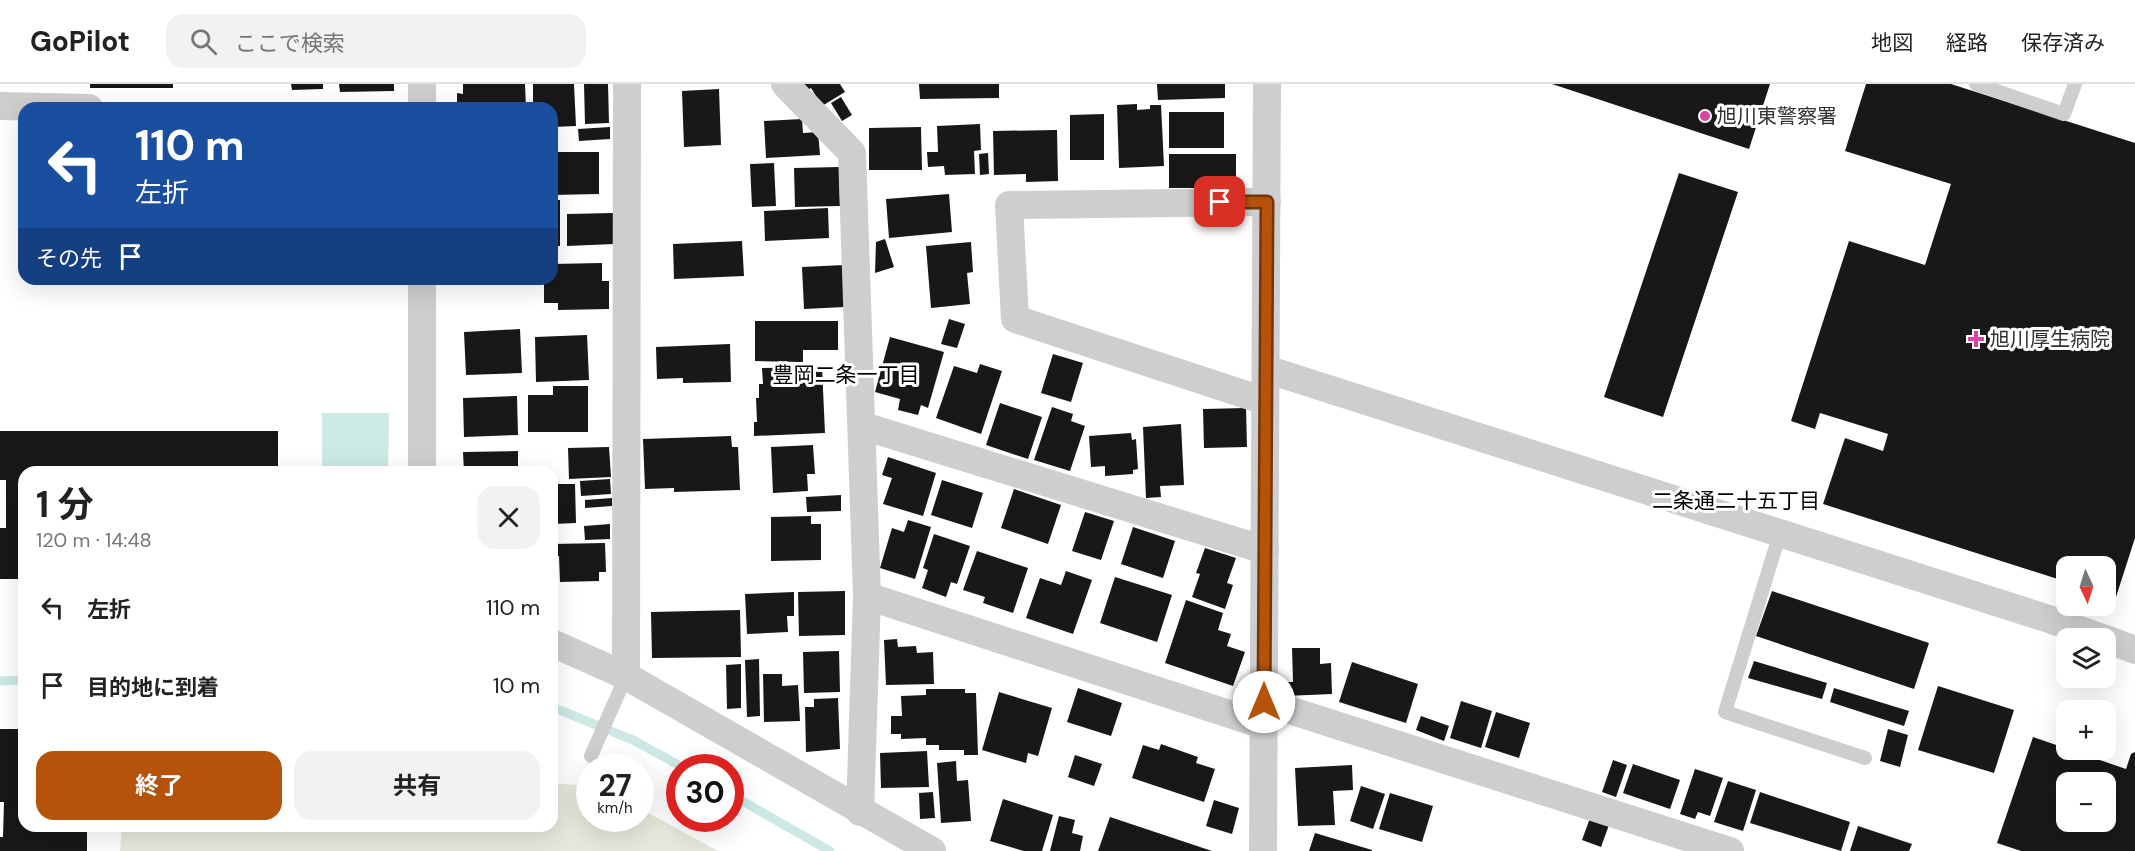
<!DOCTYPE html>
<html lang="ja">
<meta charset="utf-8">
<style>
body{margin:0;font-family:"DM Sans","Noto Sans JP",sans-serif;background:#f2f2f2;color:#222;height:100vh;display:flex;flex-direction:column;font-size:22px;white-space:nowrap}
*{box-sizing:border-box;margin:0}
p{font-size:20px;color:#767676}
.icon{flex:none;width:33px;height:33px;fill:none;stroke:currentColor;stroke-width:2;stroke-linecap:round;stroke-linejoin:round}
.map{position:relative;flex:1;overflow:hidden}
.sheet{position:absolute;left:18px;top:382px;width:540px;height:366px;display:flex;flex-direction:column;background:#fff;border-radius:18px;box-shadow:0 6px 24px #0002}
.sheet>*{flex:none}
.banner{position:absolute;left:18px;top:18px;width:540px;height:183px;border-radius:18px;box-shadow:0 6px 24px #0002;background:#1a4fa0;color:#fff;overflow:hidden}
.needle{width:39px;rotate:176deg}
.buttons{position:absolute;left:2056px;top:472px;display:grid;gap:12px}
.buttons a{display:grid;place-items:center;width:60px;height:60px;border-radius:12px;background:#fff;box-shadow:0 6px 24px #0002;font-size:30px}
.speed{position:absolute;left:576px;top:670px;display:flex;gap:12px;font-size:30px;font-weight:700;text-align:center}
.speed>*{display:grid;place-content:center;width:78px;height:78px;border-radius:50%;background:#fff;box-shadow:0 6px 24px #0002;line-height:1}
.speed small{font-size:15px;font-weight:400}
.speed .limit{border:9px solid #d22;background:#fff;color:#111}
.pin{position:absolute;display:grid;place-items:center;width:51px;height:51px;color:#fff;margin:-26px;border-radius:12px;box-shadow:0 3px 9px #0006}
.me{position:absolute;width:66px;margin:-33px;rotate:0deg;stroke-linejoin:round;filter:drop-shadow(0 0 4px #0008)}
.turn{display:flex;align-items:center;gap:21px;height:126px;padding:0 18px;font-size:27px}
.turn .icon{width:78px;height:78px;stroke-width:2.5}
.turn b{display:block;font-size:42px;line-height:51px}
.then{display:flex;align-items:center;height:57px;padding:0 18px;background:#0003;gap:12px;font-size:22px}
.round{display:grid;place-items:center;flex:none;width:63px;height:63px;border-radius:18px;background:#f2f2f2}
.head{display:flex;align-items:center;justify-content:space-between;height:102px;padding:0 18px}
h1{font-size:36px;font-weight:700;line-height:45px}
.action{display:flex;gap:12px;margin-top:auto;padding:12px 18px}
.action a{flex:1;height:69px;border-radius:18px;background:#b45309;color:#fff;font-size:24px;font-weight:700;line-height:69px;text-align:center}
.action a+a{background:#f2f2f2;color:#222}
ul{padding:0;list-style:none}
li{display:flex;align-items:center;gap:18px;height:78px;padding:0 18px}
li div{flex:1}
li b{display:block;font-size:22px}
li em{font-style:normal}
header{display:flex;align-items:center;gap:36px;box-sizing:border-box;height:84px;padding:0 30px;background:#fff;border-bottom:2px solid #e0e0e0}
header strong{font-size:28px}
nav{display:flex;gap:33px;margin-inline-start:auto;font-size:21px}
.search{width:420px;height:54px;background:#f2f2f2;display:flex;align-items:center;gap:15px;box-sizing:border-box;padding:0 21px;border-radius:18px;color:#767676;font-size:22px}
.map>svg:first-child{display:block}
.green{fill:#e8e7db}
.water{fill:#cce9e4}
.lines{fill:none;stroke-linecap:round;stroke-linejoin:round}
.stream{stroke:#cce9e4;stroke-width:9}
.building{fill:#181818;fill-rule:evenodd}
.lane{stroke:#cecece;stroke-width:14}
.street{stroke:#cecece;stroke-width:28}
.route-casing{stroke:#753606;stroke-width:15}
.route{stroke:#b45309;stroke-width:10}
.poi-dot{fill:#d943a1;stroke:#fff;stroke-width:2}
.labels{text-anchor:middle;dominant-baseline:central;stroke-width:6;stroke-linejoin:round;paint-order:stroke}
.poi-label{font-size:20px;fill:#313131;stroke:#fff;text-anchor:start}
.neighbourhood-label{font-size:21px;fill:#000;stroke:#fff}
</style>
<header>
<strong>GoPilot</strong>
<div class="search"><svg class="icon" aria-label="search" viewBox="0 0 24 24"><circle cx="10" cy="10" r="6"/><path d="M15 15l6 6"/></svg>ここで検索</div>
<nav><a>地図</a><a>経路</a><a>保存済み</a></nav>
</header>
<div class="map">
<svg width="2135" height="767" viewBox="0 0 2135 767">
<rect width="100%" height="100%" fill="#fff"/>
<polygon class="green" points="552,699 589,702 590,735 640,735 641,725 718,767 120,767 122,743 552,742"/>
<polygon class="water" points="322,329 389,329 388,388 322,388"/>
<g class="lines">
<g class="stream">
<polyline points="0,597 24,596"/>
<polyline points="552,623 633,656 684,684"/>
<polyline points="730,710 830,767"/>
</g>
</g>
<g class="building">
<rect x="90" y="0" width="83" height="4"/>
<polygon points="291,0 323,0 323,5 292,6"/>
<polygon points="339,0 394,0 394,7 340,8"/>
<polygon points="463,0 525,0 526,24 457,24 457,9 463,10"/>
<polygon points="533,0 574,0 576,42 552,43 552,24 533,24"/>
<polygon points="584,0 608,0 609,39 585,40"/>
<polygon points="795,0 840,0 845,8 822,22 811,4 801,11"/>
<polygon points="919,0 999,0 999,14 920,15"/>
<polygon points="1157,0 1225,0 1225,14 1158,16"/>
<polygon points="1552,0 1770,0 1749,65"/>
<polygon points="1866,0 1951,0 2135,59 2135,454 2116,513 2106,510 2106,483 2067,483 2067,498 1823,420 1845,354 1883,367 1888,350 1820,329 1815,345 1791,337 1849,157 1925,181 1951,100 1845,67"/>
<polygon points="719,5 721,61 684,63 682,7"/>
<polygon points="841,13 852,31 842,37 831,19"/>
<polygon points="1137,20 1137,26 1150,25 1150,21 1161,21 1164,82 1119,84 1117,21"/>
<rect x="1169" y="28" width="55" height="36"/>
<polygon points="1104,30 1104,76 1070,76 1070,31"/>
<polygon points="802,35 803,49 818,48 820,71 766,74 764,37"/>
<polygon points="980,40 981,66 974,67 975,90 945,91 944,82 928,83 927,68 938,68 937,42"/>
<polygon points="610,43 610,55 579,57 578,45"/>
<polygon points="921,43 922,86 869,86 869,44"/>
<polygon points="1057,46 1058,97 1026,98 1026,90 994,91 993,47"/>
<polygon points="552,68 599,68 599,110 552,111"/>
<polygon points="988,69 989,90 980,91 979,70"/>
<rect x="1169" y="70" width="67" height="34"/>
<polygon points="774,79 776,122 752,123 750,80"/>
<polygon points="839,83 840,122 795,123 794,84"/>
<polygon points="1679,89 1738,108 1663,333 1604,313"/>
<polygon points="949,110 952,148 889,154 886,115"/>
<rect x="552" y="116" width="8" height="46"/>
<polygon points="828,124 829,154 765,157 764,127"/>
<polygon points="613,129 614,160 567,162 567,130"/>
<polygon points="885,155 894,183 875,189 876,158"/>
<polygon points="742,157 744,192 674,195 673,160"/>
<polygon points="971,158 973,188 967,189 970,220 931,224 926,162"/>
<polygon points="602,179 602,197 609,197 609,225 558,226 558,219 544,219 544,195 552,195 552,180"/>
<polygon points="844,181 845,223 804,225 802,183"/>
<polygon points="949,235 965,240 957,264 941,260"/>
<polygon points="755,237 838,237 838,266 803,266 803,278 755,277"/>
<polygon points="520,245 522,289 466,291 464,248"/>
<polygon points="587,251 589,296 536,298 535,253"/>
<polygon points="890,253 944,268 928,324 921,321 918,331 898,326 900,315 875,308"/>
<polygon points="730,260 731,298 683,299 683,294 657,295 656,263"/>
<polygon points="1053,270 1083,279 1071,318 1041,309"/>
<polygon points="980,280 1002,287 981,350 936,334 954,282 977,289"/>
<polygon points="822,283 825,349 754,352 754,338 757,338 756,314 759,314 759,300 763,300 762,284"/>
<polygon points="553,302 588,302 588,348 528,348 528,311 553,311"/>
<polygon points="517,312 518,351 464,353 463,314"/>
<polygon points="1000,319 1042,333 1028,375 986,361"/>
<polygon points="1052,323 1073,330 1071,337 1085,342 1070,387 1034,376"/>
<polygon points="1246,324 1247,363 1204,364 1203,325"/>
<polygon points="1181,340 1184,401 1160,402 1161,413 1146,414 1143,343"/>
<polygon points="0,347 278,347 278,388 199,388 199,384 142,384 142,388 104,388 104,382 48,382 48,388 24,388 24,495 0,495 0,444 6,444 6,396 0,396"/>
<polygon points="1131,349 1132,356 1136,355 1138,385 1133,386 1133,390 1105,392 1105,382 1091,383 1089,352"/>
<polygon points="731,352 732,363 738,363 740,406 674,408 674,404 645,405 643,355"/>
<polygon points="813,361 815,390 807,390 808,407 773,409 771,363"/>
<polygon points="609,363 611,393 569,395 568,364"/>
<polygon points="518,367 518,388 464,388 463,368"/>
<polygon points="888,373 936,389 923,432 883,420 892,394 882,391"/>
<polygon points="610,395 611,410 581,412 580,397"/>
<polygon points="942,396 983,409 972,444 931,431"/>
<polygon points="552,400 575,400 576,439 552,440"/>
<polygon points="1014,405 1061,421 1048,460 1001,444"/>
<polygon points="841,411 841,427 807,428 806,413"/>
<polygon points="612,414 612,422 585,424 585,416"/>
<polygon points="1085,428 1114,437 1101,476 1072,467"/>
<polygon points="811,432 811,440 821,440 821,476 771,477 771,433"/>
<polygon points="908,436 931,443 915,495 880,484 892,444 904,448"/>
<polygon points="610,440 610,455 585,456 584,442"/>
<polygon points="1133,443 1175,457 1163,494 1121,480"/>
<polygon points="934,450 970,462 957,500 951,498 946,513 922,504 928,486 923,484"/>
<polygon points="605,459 606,488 599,488 599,497 560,498 559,472 552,473 552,460"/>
<polygon points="1205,464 1236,474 1227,499 1233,501 1225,525 1192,513 1200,490 1196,489"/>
<polygon points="977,467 1028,484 1013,529 983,519 985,513 963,506"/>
<polygon points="1066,487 1092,496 1073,550 1026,534 1040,494 1061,501"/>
<polygon points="1115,493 1172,511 1157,558 1100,539"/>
<polygon points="845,507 845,551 799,552 798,508"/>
<polygon points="1772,507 1929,559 1914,605 1756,552"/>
<polygon points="794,508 794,532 787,532 788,548 747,550 745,510"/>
<polygon points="1186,516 1223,529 1218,546 1231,550 1227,562 1245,568 1233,602 1165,579"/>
<polygon points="740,526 741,573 652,574 651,528"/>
<polygon points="897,555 898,563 916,562 917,569 933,568 934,600 886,601 884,556"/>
<polygon points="1292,564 1320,564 1320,580 1331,579 1332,610 1285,612 1285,598 1293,598"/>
<polygon points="839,567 840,608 804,609 803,568"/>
<polygon points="759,575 760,632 747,633 745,576"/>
<polygon points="1754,577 1827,599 1822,615 1748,594"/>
<polygon points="1352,578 1418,600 1406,639 1339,618"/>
<polygon points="741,580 741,624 727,625 726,581"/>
<polygon points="763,590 782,590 782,602 798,601 800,637 764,638"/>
<polygon points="1938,602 2014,626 1994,689 1918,666"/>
<polygon points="1078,604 1122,619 1111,652 1067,638"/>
<polygon points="1834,604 1909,627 1904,642 1830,618"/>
<polygon points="926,605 965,605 965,609 976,609 978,671 964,671 964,666 939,666 939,661 926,661 926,654 901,655 901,650 891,650 891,632 902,632 901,612 926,611"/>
<polygon points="999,608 1052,624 1038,672 1028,669 1026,679 982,666"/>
<polygon points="838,614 840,665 806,668 805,623 814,623 814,615"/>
<polygon points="1461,617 1492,627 1481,664 1450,654"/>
<polygon points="1496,628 1530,639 1519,674 1485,663"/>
<polygon points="1421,632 1449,642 1444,657 1416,646"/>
<polygon points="0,645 24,645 24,742 87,742 87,767 0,767 0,753 3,753 4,718 0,718"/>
<polygon points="1888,645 1908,651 1900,683 1880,677"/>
<path d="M2033,653L2126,685L2131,670L2135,668V767H2021L1997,759ZM2067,699H2106V738H2067Z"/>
<polygon points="1161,660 1198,673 1196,679 1215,685 1204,718 1132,694 1143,661 1159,666"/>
<polygon points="927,667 929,703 881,704 880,669"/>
<polygon points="1075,671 1102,680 1094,702 1068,693"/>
<polygon points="1613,676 1627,681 1616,713 1602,708"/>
<polygon points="956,677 957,697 968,696 971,737 941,739 937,679"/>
<polygon points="1633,680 1680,696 1670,725 1623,709"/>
<polygon points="1352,681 1353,706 1333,707 1335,741 1298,742 1295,684"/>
<polygon points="1695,685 1723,694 1710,732 1698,728 1695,735 1680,730"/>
<polygon points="1728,697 1756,706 1743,747 1714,738"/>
<polygon points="1361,702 1385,710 1373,745 1350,737"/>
<polygon points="933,708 935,734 920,735 919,709"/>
<polygon points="1760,708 1850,738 1841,767 1750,739"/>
<polygon points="1390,709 1433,722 1422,758 1379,745"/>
<polygon points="1003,715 1053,731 1042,767 1024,767 990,757"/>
<polygon points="1214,716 1239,724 1232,750 1206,742"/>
<polygon points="1059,732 1075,736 1072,749 1083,752 1080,767 1050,767"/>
<polygon points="1110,733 1212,767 1098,767"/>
<polygon points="1590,734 1609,741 1601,763 1582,756"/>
<polygon points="1858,742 1912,760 1909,767 1850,767"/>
<polygon points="1315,749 1372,766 1372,767 1309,767"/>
</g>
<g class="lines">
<g class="lane">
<polyline points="1976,0 2064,30 2075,0"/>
<polyline points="1780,449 1725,628 1865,674"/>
<polyline points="591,672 626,592"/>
</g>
<g class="street">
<polyline points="422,0 422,24"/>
<polyline points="785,0 852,69 867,512 860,728"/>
<polyline points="0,22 89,24"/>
<polyline points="1266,285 2052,536 2105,555"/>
<polyline points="1265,317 1015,235 1009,121 1267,118"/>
<polyline points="863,342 1265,466"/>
<polyline points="422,388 422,195"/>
<polyline points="867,512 1263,641"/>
<polyline points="2106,555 2135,566"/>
<polyline points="552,559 626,592 932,767"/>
<polyline points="626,592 627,0"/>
<polyline points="1264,618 1730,767"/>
<polyline points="1263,767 1267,0"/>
</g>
</g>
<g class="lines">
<defs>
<polyline id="route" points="1220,118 1267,118 1264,618"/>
</defs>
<use href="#route" class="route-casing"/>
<use href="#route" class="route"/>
</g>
<g class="poi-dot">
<circle cx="1705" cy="32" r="6"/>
<path d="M1973 246h6v6h6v6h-6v6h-6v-6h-6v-6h6z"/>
</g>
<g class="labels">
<g class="poi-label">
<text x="1717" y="32">旭川東警察署</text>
<text x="1990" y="255">旭川厚生病院</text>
</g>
<g class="neighbourhood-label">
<text x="846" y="291">豊岡二条一丁目</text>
<text x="1736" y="417">二条通二十五丁目</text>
</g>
</g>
</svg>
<div class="buttons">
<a><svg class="needle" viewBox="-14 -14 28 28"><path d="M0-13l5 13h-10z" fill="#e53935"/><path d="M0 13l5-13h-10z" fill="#767676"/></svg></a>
<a><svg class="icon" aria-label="layers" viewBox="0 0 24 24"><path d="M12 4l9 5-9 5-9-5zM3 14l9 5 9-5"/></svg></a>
<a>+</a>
<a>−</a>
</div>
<div class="speed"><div>27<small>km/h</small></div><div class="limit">30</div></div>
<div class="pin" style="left:1220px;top:118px;background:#d93025"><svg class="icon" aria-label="arrive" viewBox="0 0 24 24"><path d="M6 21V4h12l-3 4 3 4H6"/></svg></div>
<svg class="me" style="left:1264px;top:618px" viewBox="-20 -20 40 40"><circle r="19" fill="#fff"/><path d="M0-13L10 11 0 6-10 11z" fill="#b45309"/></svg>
<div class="banner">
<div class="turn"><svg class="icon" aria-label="left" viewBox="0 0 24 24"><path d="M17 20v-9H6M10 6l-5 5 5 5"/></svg><div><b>110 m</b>左折</div></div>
<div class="then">その先<svg class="icon" aria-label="arrive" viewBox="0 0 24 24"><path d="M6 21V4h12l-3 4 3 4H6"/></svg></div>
</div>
<section class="sheet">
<div class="head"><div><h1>1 分</h1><p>120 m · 14:48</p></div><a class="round"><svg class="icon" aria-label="close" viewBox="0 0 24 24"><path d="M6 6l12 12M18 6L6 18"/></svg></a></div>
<ul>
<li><svg class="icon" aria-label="left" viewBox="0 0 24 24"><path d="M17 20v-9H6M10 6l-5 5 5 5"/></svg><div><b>左折</b></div><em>110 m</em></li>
<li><svg class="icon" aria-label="arrive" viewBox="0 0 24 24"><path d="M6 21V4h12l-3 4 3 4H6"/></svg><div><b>目的地に到着</b></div><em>10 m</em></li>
</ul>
<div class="action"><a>終了</a><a>共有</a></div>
</section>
</div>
